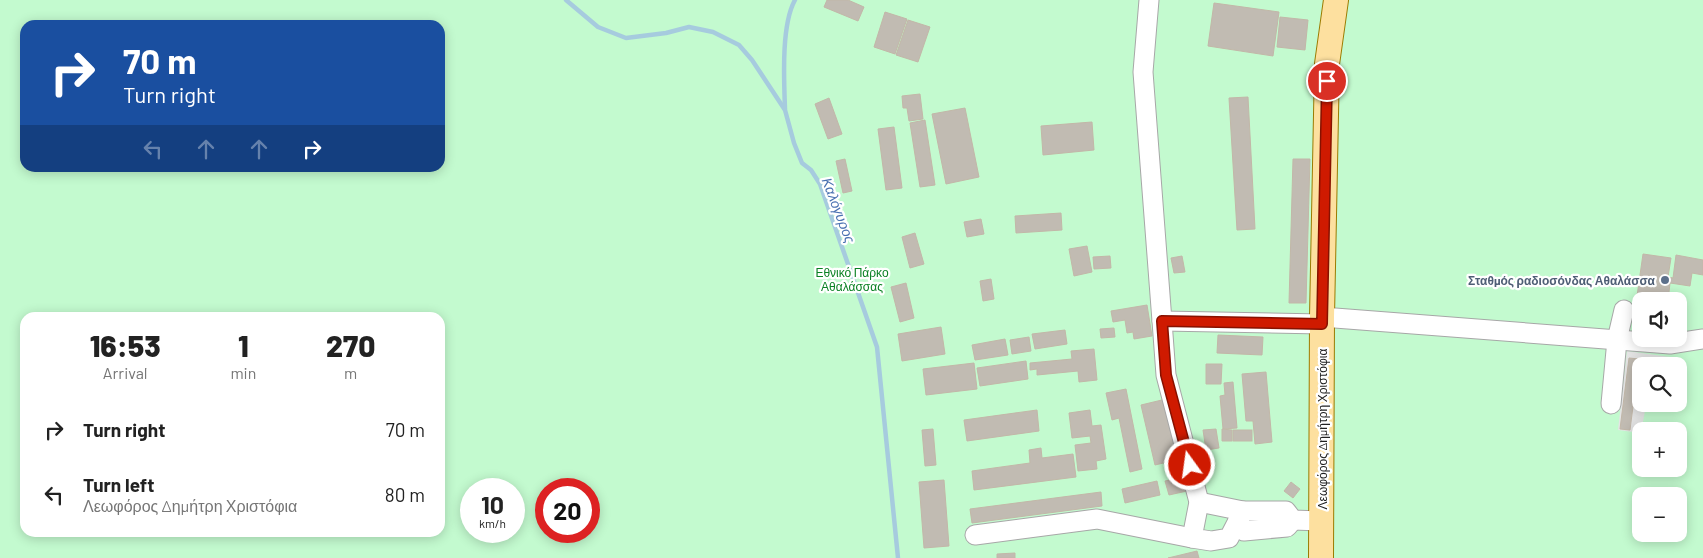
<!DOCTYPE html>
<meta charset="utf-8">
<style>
body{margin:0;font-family:Barlow,sans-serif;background:#f2f2f2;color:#222;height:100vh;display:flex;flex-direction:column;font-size:19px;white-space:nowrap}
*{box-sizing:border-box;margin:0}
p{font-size:16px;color:#767676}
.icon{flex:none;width:28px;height:28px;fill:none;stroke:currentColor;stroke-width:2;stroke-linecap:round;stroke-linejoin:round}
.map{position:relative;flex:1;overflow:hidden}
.details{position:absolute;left:20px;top:312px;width:425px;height:225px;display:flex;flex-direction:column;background:#fff;border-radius:15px;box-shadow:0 2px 12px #0003}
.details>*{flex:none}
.hud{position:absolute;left:20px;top:20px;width:425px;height:152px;border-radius:15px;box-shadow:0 2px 12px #0003;background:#1a4fa0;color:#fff;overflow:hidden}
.tools{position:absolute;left:1632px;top:292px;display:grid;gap:10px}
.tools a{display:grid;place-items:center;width:55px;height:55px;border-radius:10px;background:#fff;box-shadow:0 2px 12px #0003;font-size:25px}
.speed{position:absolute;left:460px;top:478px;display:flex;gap:10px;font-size:25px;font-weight:700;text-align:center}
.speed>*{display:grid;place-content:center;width:65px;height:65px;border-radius:50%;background:#fff;box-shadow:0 2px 12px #0003;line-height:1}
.speed small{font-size:12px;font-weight:400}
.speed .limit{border:8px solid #d22;background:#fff;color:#111}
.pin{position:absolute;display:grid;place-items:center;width:42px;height:42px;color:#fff;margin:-21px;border:2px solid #fff;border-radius:50%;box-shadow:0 1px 5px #0007}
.me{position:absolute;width:55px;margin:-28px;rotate:346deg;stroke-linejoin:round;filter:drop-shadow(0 0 4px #0008)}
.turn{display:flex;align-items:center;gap:18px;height:105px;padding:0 20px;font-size:22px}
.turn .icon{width:65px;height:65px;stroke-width:2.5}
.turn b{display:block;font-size:35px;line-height:42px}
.lanes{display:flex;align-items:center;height:48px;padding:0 20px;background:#0003;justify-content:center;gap:25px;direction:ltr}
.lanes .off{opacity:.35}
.eta{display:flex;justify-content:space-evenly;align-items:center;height:85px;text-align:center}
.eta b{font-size:30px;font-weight:800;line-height:35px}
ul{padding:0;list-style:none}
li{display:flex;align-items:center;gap:15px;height:65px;padding:0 20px}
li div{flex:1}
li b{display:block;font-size:19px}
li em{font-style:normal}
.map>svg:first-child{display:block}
.park{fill:#c3facf;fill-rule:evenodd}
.parking{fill:#e4e4e4}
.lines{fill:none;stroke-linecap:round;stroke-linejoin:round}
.stream{stroke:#a6cbde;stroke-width:4.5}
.building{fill:#c1bbb2;stroke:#c2b7a8}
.minor-casing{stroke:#a7a7a7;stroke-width:21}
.major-casing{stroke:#9b7b00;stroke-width:26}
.minor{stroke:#fff;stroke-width:19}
.major{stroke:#fde09f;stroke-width:24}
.route-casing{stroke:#871100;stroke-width:12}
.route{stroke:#cf1a00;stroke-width:9}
.service-dot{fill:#5c6f8a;stroke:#fff;stroke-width:2}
.labels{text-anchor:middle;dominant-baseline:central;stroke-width:4.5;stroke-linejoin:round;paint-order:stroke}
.park-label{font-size:12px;fill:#0a8123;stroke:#fff}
.service-label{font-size:12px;font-weight:bold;fill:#4e5e75;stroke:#fff;text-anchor:end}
.street-label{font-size:12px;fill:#202020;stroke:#fff}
.water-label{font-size:14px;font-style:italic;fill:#4a71b1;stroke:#fff}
</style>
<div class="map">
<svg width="1703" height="558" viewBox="0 0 1703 558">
<rect width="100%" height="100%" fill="#f0eee6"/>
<path class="park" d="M0,0H1703V558H0ZM25,25H440V168H25ZM1641,301H1679V339H1641ZM25,318H440V532H25ZM1641,366H1679V404H1641ZM1641,431H1679V469H1641ZM471,489H514V531H471ZM546,489H589V531H546ZM1641,496H1679V534H1641Z"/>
<polygon class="parking" points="1627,351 1670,357 1669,366 1641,366 1641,404 1664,404 1663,406 1646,405 1641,433 1618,430"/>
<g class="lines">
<g class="stream">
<polyline points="566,0 598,27 626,38 666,33 689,27 713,32 739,45 752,60 785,110 794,143 802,163 811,170 820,184 877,347 898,558"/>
<path d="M785,109C784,80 781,25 795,0"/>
</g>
</g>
<g class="building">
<polygon points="827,0 848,0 864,7 858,21 824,7"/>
<polygon points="1214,3 1279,12 1273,56 1208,46"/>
<polygon points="885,12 907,19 895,54 874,47"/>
<polygon points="1280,17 1308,20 1305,50 1277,47"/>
<polygon points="908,20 930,27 918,62 896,55"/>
<polygon points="920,94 923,119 909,121 907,108 903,108 902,96"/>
<polygon points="1248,97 1255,229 1237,230 1229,98"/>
<polygon points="829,98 842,134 828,139 815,104"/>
<polygon points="965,108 979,177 946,184 932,114"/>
<polygon points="925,120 935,185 920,187 910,123"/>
<polygon points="1092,122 1094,150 1043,155 1041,126"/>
<polygon points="894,127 902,188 886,190 878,129"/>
<polygon points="845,159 852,191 843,193 836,161"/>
<polygon points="1293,159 1310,159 1306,303 1289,303"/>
<polygon points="1061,213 1062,230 1016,233 1015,216"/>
<polygon points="981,219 984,234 967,237 964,222"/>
<polygon points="915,233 924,264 910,268 902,237"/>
<polygon points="1087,246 1092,272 1074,276 1069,249"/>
<polygon points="1643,254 1671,258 1668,277 1673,278 1676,255 1703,260 1703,275 1692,273 1690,286 1670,283 1668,301 1636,303"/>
<polygon points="1110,256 1111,268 1094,269 1093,257"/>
<polygon points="1182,256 1185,272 1174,273 1171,258"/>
<polygon points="991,279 994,299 983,301 980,281"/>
<polygon points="906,283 914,318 900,322 891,287"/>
<polygon points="1147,305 1152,336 1134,339 1133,332 1127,333 1125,320 1113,322 1111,311"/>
<polygon points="941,327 945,354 902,361 898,334"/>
<polygon points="1114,328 1115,337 1101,338 1100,329"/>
<polygon points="1065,330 1067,344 1035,349 1032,334"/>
<polygon points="1218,335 1263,337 1262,355 1217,353"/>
<polygon points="1029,337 1031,351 1012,354 1010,340"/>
<polygon points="1005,339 1008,355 975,360 972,345"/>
<polygon points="1094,349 1097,380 1079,382 1078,371 1037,375 1037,369 1030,370 1030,363 1072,359 1071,351"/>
<polygon points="1629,358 1639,359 1630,430 1620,429"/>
<polygon points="1026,361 1028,379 980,386 977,368"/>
<polygon points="974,363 977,389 926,395 923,369"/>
<polygon points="1206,364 1222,364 1221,384 1206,384"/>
<polygon points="1266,372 1272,442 1255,444 1253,421 1246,421 1242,374"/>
<polygon points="1233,382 1237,428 1223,429 1220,396 1225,395 1224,383"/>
<polygon points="1126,389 1142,469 1130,472 1119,418 1112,420 1106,393"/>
<polygon points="1166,399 1180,459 1155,465 1141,405"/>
<polygon points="1037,410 1039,431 967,441 964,420"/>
<polygon points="1090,410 1092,426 1101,425 1106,459 1096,461 1097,469 1078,471 1075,445 1091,443 1090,436 1072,438 1069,413"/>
<polygon points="933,429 936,465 925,466 922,430"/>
<polygon points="1216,429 1219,448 1206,450 1203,430"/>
<polygon points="1222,429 1232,430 1232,441 1222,441"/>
<rect x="1233" y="430" width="19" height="11"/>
<polygon points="1041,448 1042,458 1073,454 1076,477 974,490 972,471 1030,463 1029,450"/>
<polygon points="1184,477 1187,491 1169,495 1165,481"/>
<polygon points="944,480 949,546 924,548 919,482"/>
<polygon points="1157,481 1160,495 1125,503 1122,489"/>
<polygon points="1291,482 1300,489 1293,498 1284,491"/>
<polygon points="1101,492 1102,506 972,523 970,509"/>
<polygon points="1197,551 1199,558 1168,558"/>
<polygon points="1015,553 1015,558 997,558 997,554"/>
</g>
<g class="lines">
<defs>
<g id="minor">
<polyline points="1149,0 1143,72 1162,321 1166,375 1199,502 1192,538 1211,541 1229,538 1243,511 1286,511 1293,520 1321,521"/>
<polyline points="1322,317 1670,344 1703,339"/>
<polyline points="1162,321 1322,324"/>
<polyline points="1611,404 1617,340 1624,310"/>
<polyline points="1199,502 1243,511"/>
<polyline points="1238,520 1244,531 1287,527 1293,520"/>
<polyline points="975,535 1097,519 1192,538"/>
</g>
<polyline id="major" points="1321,558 1322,317 1327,64 1336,0"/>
</defs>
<use href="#minor" class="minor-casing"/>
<use href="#major" class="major-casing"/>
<use href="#minor" class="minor"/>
<use href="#major" class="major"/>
</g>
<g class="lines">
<defs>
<polyline id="route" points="1190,465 1166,375 1162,321 1322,324 1327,81"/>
</defs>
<use href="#route" class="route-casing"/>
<use href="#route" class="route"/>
</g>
<circle class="service-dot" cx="1665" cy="280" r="5"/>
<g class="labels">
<g class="park-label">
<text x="852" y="272">Εθνικό Πάρκο<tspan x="852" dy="14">Αθαλάσσας</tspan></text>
</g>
<g class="service-label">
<text x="1655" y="280">Σταθμός ραδιοσόνδας Αθαλάσσα</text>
</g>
<g class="street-label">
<text transform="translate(1322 429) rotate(-90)">Λεωφόρος Δημήτρη Χριστόφια</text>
</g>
<g class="water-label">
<text transform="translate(839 210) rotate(69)">Καλόγυρος</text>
</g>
</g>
</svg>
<div class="tools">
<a><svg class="icon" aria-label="sound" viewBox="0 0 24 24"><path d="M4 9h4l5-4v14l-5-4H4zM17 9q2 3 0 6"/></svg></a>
<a><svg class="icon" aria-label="search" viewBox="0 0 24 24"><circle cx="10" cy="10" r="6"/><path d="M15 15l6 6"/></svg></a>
<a>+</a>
<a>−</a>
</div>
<div class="speed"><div>10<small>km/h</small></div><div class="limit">20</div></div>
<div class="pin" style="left:1327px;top:81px;background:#d93025"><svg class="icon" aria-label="arrive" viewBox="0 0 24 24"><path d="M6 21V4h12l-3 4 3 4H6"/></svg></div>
<svg class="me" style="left:1190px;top:465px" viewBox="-20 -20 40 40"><circle r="17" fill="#cf1a00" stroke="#fff" stroke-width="3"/><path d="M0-11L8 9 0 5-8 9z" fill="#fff"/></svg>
<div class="hud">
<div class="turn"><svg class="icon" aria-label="right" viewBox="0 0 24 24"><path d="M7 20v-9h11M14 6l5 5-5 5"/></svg><div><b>70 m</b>Turn right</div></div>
<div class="lanes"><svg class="icon off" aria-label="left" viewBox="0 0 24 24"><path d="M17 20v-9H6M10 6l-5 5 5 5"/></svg><svg class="icon off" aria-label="ahead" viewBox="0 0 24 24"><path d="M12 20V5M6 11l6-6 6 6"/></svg><svg class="icon off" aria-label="ahead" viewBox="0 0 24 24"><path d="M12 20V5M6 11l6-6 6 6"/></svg><svg class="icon" aria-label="right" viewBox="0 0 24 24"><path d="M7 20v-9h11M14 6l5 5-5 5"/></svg></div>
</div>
<section class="details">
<div class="eta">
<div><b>16:53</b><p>Arrival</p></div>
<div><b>1</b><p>min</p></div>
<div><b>270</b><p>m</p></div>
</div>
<ul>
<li><svg class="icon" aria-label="right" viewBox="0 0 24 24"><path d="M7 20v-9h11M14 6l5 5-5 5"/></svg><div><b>Turn right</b></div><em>70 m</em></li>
<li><svg class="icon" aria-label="left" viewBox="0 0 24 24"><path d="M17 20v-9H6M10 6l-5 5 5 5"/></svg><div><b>Turn left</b><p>Λεωφόρος Δημήτρη Χριστόφια</p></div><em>80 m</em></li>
</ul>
</section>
</div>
